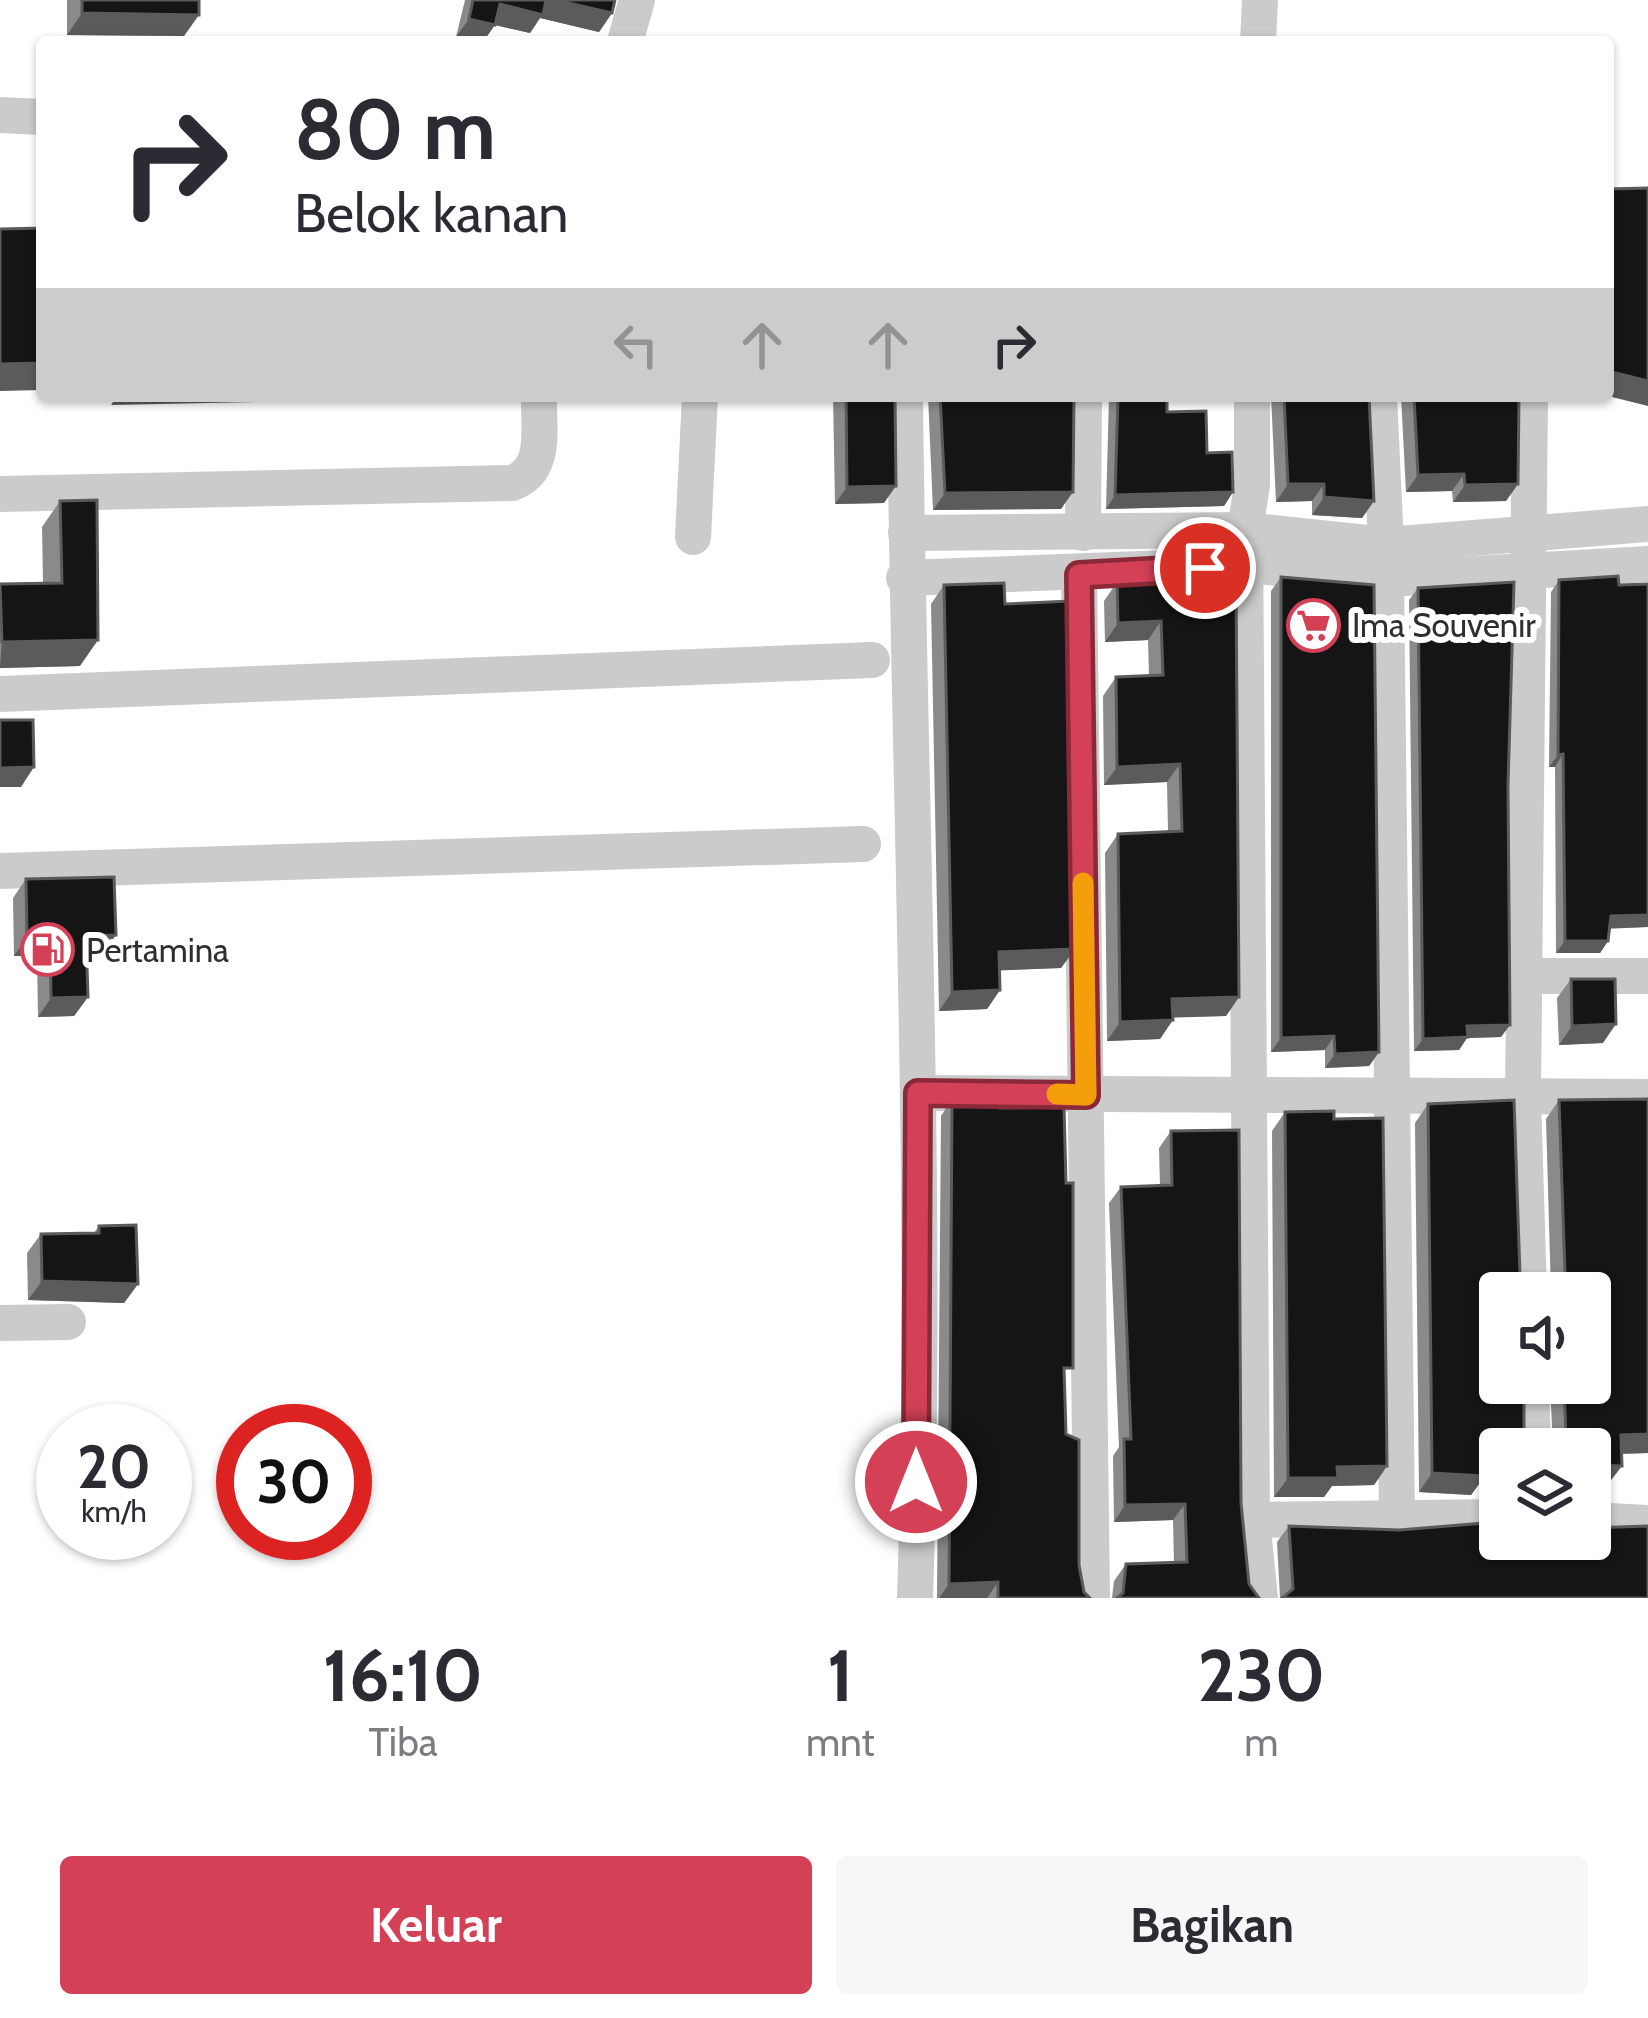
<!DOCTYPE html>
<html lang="id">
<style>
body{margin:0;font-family:Cabin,sans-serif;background:#f7f7f7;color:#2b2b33;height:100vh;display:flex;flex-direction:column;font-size:45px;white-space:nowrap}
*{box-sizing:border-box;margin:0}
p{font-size:39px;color:#7c7c81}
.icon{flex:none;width:66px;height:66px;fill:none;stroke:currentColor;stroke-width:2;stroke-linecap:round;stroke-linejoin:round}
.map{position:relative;height:1598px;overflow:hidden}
.drawer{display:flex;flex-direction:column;background:#fff;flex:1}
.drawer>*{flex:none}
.hud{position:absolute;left:36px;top:36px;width:1578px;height:366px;border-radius:12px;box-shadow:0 3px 9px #0004;background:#fff;color:#2b2b33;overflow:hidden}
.fabs{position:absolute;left:1479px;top:1272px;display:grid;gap:24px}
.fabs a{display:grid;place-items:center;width:132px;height:132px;border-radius:12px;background:#fff;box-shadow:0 3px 9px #0004;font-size:60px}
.speed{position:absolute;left:36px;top:1404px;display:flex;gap:24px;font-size:60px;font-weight:700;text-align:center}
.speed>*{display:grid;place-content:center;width:156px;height:156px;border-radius:50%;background:#fff;box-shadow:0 3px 9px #0004;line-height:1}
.speed small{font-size:30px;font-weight:400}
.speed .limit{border:18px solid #d22;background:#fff;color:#111}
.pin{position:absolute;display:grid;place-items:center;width:102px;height:102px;color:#fff;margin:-51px;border:6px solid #fff;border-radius:50%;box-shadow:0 3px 12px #0007}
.me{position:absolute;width:132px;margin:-66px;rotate:0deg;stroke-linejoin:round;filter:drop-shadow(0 0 9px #0008)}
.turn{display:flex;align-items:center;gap:42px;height:252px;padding:0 60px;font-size:54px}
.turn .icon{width:156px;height:156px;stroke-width:2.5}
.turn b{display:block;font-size:84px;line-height:102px}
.lanes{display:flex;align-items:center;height:114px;padding:0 60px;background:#0003;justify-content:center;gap:60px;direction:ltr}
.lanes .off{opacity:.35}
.eta{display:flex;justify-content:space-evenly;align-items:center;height:204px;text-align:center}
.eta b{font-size:72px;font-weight:700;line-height:84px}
.cta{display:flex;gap:24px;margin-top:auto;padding:24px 60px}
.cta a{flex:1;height:138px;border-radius:12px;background:#d44157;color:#fff;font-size:48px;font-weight:700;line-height:138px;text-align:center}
.cta a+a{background:#f7f7f7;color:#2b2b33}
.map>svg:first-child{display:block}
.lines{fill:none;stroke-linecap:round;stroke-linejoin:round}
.street{stroke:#cbcbcb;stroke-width:36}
.wall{fill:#8a8a8a}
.shaded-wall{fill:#5b5b5b}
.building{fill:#151515;stroke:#5b5b5b;stroke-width:3}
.route-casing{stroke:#8a2a39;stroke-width:30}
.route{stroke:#d44157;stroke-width:21}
.slow{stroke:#f59e0b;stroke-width:21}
.labels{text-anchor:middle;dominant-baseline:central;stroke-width:12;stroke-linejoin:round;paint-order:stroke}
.poi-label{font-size:33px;fill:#2e2e2e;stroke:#fff;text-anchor:start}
</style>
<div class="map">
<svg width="1648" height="1598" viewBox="0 0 1648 1598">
<rect width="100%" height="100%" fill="#fff"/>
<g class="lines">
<g class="street">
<polyline points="625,42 637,0"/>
<polyline points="1258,42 1260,0"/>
<polyline points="0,115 42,117"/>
<path d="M905,396C909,796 928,1198 915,1598"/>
<polyline points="1252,396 1252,485 1245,530 1252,1520 1260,1598"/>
<polyline points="1379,396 1386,545"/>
<path d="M0,494L512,483C548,470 538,428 539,396"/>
<polyline points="906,533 1245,530 1386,545 1648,524"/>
<polyline points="1083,533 1084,396"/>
<polyline points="693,537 700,396"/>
<polyline points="1079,575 1092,1598"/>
<polyline points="904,578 1247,565 1386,579 1648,564"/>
<polyline points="1386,579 1397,1518"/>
<polyline points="0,694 872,660"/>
<polyline points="0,871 863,844"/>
<polyline points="1525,976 1648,976"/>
<polyline points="918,1093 1648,1097"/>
<polyline points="1529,1293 1523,1097 1530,396"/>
<polyline points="0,1323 68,1322"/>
<polyline points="1531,1383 1533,1449"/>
<polyline points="1252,1520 1500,1517"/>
<polyline points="1590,1520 1648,1523"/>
</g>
</g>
<g class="wall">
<polygon points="67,0 199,0 184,36 67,35"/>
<polygon points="465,0 616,0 612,13 599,32 540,18 530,33 495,25 456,37"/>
<polygon points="833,396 895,396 884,503 835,504"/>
<polygon points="928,396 1074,396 1061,509 933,510"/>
<polygon points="1109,396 1167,396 1167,412 1207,453 1233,492 1224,506 1106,509"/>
<polygon points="1271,396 1369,396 1374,501 1362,518 1312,515 1312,501 1276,502"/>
<polygon points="1401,396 1519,396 1518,484 1506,501 1453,502 1452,491 1406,492"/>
<polygon points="60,501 80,666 0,668 0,585 43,583 42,527"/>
<polygon points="1236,577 1239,997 1226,1016 1173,1017 1160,1039 1107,1041 1105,853 1118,834 1168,832 1167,782 1104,785 1103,696 1116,677 1149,676 1148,640 1105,642 1104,601 1117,582"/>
<polygon points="1281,577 1379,1052 1369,1066 1325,1068 1325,1050 1271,1052 1271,591"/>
<polygon points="1559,580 1619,585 1648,584 1648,927 1610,928 1608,941 1600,953 1556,953 1555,767 1549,767 1551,592"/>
<polygon points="944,585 1005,604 1075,949 1061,968 1000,970 1000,990 987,1009 939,1011 931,604"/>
<polygon points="1418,588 1501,1037 1467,1038 1459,1050 1414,1051 1409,600"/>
<polygon points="26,879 102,955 87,955 88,997 74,1016 38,1017 37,956 14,956 13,898"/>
<polygon points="1571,979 1603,1043 1559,1045 1557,998"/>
<polygon points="952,1099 1000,1108 1064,1380 1066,1434 1079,1565 1084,1592 1090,1598 937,1598 941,1116"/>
<polygon points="1648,1099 1648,1453 1621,1454 1608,1484 1590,1484 1590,1449 1553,1449 1550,1383 1590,1383 1551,1293 1546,1119 1559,1100"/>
<polygon points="1428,1104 1520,1275 1524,1287 1500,1449 1500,1484 1479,1484 1471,1495 1419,1492 1415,1123"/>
<polygon points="1285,1112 1334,1119 1387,1466 1374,1485 1332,1486 1324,1497 1274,1497 1272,1131"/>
<polygon points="1171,1131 1241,1503 1249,1584 1259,1598 1112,1598 1114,1581 1126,1564 1174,1563 1173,1520 1114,1522 1113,1456 1119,1447 1109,1203 1121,1187 1160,1186 1159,1148"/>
<polygon points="99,1226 138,1284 124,1303 28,1300 27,1253 41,1234 94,1233"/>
<polygon points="1289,1526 1399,1530 1485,1531 1648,1598 1280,1598 1277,1542"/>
</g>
<g class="shaded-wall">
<polygon points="545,0 555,0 612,13 599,32 540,18 530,33 495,25 483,42 456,37 469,19 500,4"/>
<polygon points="82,13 199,15 184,36 67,35"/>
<polygon points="42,363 42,390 0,391 0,364"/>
<polygon points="1608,371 1648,381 1648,406 1608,396"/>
<polygon points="117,396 303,396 300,401 111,405"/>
<polygon points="1464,474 1452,491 1406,492 1418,475"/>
<polygon points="1288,484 1324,484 1312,501 1276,502"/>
<polygon points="1518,484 1506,501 1453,502 1465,485"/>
<polygon points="896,486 884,503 835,504 847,487"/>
<polygon points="1073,492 1061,509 933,510 945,493"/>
<polygon points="1233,492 1224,506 1106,509 1115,495"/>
<polygon points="1324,497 1374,501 1362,518 1312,515"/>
<polygon points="1161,621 1148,640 1105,642 1118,623"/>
<polygon points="98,640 80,666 0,668 2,642"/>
<polygon points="1563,754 1555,767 1549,767 1558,755"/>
<polygon points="1180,764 1167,782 1104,785 1117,767"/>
<polygon points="34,767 21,787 0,787 0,768"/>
<polygon points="1648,915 1648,927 1602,929 1611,916"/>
<polygon points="116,935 102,955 73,955 86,936"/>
<polygon points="27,937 50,937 37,956 14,956"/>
<polygon points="1565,941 1608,941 1600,953 1556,953"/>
<polygon points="1075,949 1061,968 985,971 999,952"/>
<polygon points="1000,990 987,1009 939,1011 952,992"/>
<polygon points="88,997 74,1016 38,1017 51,998"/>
<polygon points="1239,997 1226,1016 1159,1018 1172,999"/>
<polygon points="1173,1020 1160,1039 1107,1041 1120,1022"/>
<polygon points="1616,1024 1603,1043 1559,1045 1572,1026"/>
<polygon points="1510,1025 1501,1037 1467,1038 1459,1050 1414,1051 1423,1039 1467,1026"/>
<polygon points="1334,1036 1325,1050 1271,1052 1281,1038"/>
<polygon points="1379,1052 1369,1066 1325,1068 1335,1054"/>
<polygon points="42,1281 138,1284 124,1303 28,1300"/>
<polygon points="1648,1434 1648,1453 1608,1454 1621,1435"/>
<polygon points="1484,1465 1500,1465 1500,1484 1479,1484 1471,1495 1419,1492 1432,1473"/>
<polygon points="1590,1465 1622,1466 1608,1484 1590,1484"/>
<polygon points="1387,1466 1374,1485 1332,1486 1324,1497 1274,1497 1288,1478 1337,1467"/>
<polygon points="1185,1504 1173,1520 1114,1522 1125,1505"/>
<polygon points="998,1582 987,1598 939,1598 949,1584"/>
</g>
<g class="building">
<polygon points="82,0 199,0 199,15 82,13"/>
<polygon points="473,0 546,0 543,15 500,4 495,25 469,19"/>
<polygon points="555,0 615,0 612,13"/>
<polygon points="1648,188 1648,381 1608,371 1608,189"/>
<polygon points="42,228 42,363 0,364 0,229"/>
<polygon points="846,396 895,396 896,486 847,487"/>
<polygon points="940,396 1074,396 1073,492 945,493"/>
<polygon points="1118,396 1167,396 1167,412 1206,411 1207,453 1232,452 1233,492 1115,495"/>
<polygon points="1284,396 1369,396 1374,501 1324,497 1324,484 1288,484"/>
<polygon points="1414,396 1519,396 1518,484 1465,485 1464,474 1418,475"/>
<polygon points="97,500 98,640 2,642 0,584 62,583 60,501"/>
<polygon points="1618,576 1619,585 1648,584 1648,915 1611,916 1608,941 1565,941 1563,754 1558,755 1559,580"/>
<polygon points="1236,577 1239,997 1172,999 1173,1020 1120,1022 1118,834 1182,831 1180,764 1117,767 1116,677 1163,675 1161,621 1118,623 1117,582"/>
<polygon points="1281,577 1374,585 1379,1052 1335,1054 1334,1036 1281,1038"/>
<polygon points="1514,582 1508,786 1510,1025 1467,1026 1468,1037 1423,1039 1418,588"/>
<polygon points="1004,583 1005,604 1070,601 1075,949 999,952 1000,990 952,992 944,585"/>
<polygon points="0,720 33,720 34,767 0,768"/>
<polygon points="114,877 116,935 86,936 88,997 51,998 50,937 27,937 26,879"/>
<polygon points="1571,979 1615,979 1616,1024 1572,1026"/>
<polygon points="952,1099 1000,1099 1000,1108 1064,1107 1066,1183 1073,1183 1073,1368 1064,1368 1066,1434 1079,1440 1079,1565 1084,1592 1090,1598 998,1598 998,1582 949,1584"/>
<polygon points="1648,1099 1648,1434 1621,1435 1622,1466 1590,1465 1590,1449 1558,1449 1566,1440 1564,1383 1590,1383 1590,1293 1553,1293 1565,1273 1559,1100"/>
<polygon points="1514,1100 1520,1275 1524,1287 1535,1293 1500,1293 1500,1383 1524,1383 1524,1431 1536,1449 1500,1449 1500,1465 1484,1465 1484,1476 1432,1473 1428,1104"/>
<polygon points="1334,1111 1334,1119 1383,1118 1387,1466 1337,1467 1338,1478 1288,1478 1285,1112"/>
<polygon points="1239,1130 1241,1503 1249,1584 1259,1598 1117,1598 1123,1593 1126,1564 1187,1562 1185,1504 1125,1505 1124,1439 1131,1439 1121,1187 1172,1185 1171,1131"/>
<polygon points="136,1225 138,1284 42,1281 41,1234 99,1233 99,1226"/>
<polygon points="1485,1523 1485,1531 1500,1530 1500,1539 1590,1539 1590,1528 1648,1526 1648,1598 1282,1598 1293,1589 1289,1526 1399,1530"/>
</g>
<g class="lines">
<defs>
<polyline id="route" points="916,1482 918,1093 1086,1095 1079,575 1205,568"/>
</defs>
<use href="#route" class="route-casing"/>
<use href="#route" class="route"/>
<polyline class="slow" points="1057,1094 1086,1095 1083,883"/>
</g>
<defs>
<symbol id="supermarket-ring" viewBox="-11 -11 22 22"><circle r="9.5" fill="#fff" stroke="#d44157" stroke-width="1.5"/><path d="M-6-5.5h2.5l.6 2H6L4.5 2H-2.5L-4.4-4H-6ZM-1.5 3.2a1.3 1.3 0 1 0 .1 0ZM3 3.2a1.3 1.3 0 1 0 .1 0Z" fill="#d44157"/></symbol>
<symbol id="fuel-ring" viewBox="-11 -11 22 22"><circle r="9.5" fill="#fff" stroke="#d44157" stroke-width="1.5"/><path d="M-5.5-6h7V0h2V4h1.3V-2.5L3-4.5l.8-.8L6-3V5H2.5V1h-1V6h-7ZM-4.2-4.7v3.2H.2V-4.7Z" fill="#d44157"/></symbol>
</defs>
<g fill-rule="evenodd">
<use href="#supermarket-ring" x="1284" y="596" width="59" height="59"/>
<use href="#fuel-ring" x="18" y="920" width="59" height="59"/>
</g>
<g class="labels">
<g class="poi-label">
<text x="1352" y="625">Ima Souvenir</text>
<text x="86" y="950">Pertamina</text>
</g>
</g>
</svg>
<div class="fabs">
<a><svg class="icon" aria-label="sound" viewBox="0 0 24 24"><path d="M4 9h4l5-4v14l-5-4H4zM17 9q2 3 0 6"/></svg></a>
<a><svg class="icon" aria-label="layers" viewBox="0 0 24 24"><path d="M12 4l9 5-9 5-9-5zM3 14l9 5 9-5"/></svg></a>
</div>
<div class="speed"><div>20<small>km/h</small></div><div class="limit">30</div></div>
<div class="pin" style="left:1205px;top:568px;background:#d93025"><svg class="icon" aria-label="arrive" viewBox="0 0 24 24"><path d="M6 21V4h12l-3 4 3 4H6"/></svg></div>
<svg class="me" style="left:916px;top:1482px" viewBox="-20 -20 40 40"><circle r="17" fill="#d44157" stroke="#fff" stroke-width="3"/><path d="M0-11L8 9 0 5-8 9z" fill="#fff"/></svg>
<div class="hud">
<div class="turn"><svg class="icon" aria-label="right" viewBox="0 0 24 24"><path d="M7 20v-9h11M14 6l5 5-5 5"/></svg><div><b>80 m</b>Belok kanan</div></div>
<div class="lanes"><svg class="icon off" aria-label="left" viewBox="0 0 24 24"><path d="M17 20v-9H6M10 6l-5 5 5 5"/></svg><svg class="icon off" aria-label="ahead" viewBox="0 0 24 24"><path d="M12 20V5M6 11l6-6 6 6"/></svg><svg class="icon off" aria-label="ahead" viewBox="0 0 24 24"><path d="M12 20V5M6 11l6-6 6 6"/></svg><svg class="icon" aria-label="right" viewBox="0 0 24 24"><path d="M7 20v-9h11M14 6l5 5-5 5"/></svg></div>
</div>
</div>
<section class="drawer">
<div class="eta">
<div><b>16:10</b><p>Tiba</p></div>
<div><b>1</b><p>mnt</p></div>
<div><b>230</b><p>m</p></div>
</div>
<div class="cta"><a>Keluar</a><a>Bagikan</a></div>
</section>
